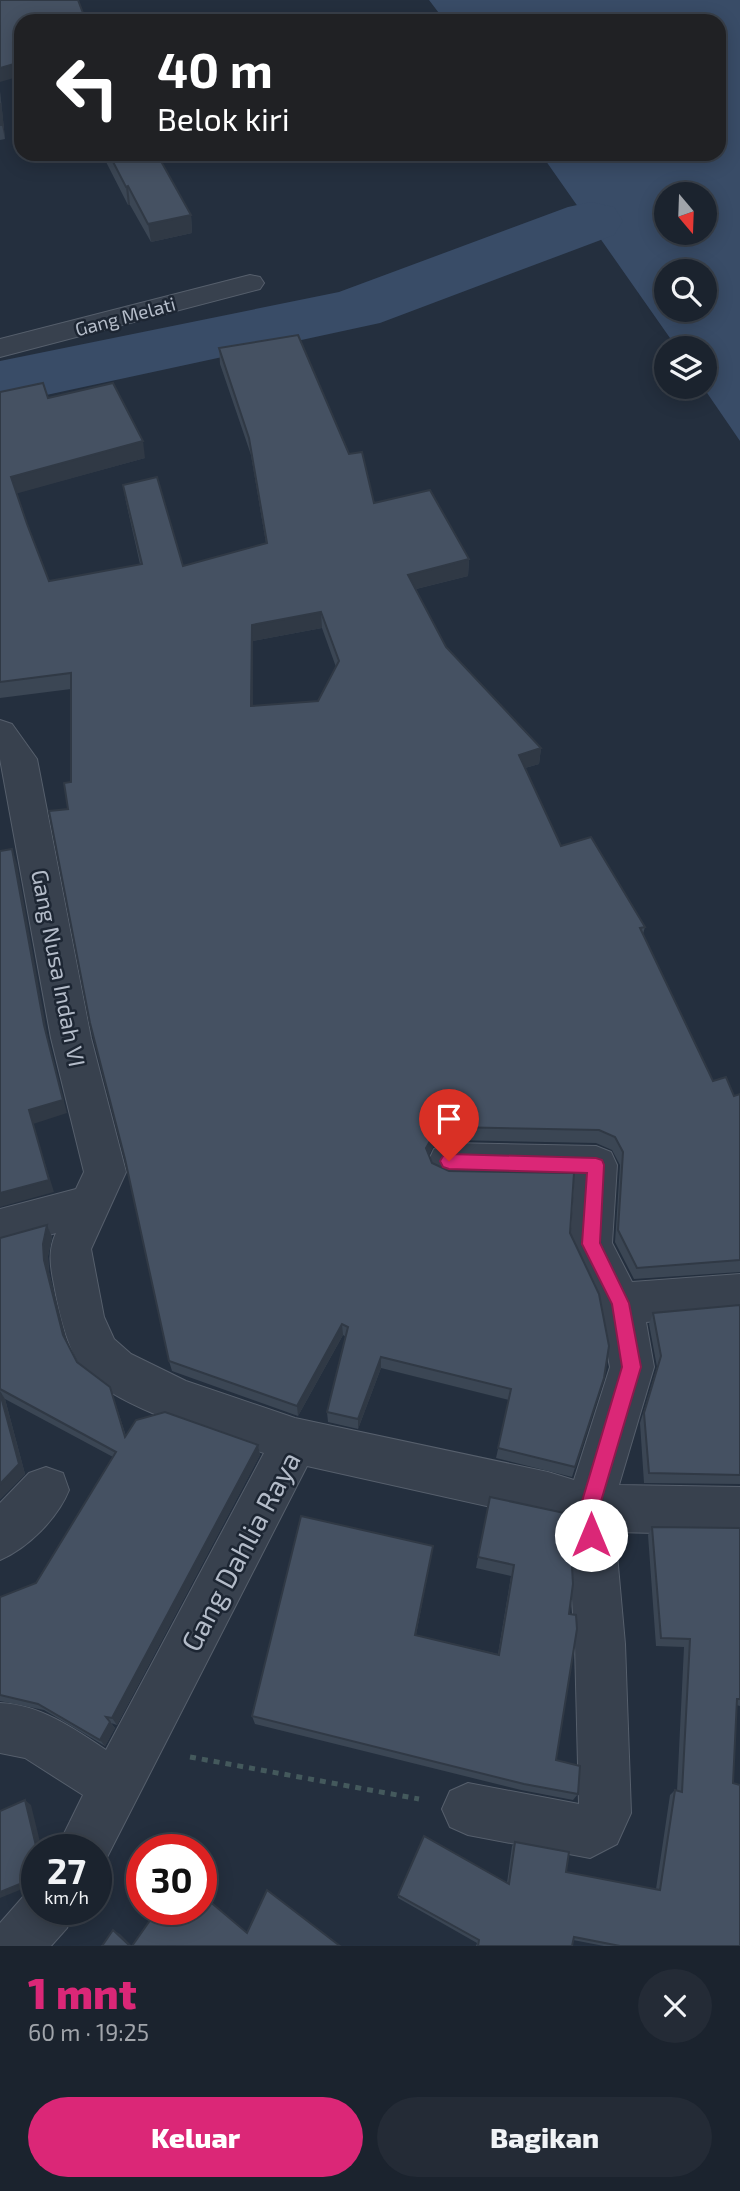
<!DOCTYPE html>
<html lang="id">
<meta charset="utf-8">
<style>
body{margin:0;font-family:"Exo 2",sans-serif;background:#242b36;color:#f1f3f6;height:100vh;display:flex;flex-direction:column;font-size:26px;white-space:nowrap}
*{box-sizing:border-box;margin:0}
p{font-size:23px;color:#a0a4aa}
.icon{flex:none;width:38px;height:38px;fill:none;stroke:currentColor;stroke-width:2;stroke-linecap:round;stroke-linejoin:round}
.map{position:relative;height:1946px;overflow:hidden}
.sheet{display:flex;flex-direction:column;background:#1b232e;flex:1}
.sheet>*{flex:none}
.hud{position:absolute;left:14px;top:14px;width:712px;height:147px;border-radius:21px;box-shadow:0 4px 18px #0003,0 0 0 2px #39404a;background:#202124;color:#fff;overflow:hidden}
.needle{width:46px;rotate:161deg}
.buttons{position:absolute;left:654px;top:182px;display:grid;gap:14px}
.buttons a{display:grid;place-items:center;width:63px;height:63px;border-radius:50%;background:#1b232e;box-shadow:0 4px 18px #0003,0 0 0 2px #39404a;font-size:35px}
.speed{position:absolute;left:21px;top:1834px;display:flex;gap:14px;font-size:35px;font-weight:700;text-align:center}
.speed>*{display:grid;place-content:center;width:91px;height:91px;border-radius:50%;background:#1b232e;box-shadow:0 4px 18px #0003,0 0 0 2px #39404a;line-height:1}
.speed small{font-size:18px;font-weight:400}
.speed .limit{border:10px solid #d22;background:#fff;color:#111}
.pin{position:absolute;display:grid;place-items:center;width:60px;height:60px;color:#fff;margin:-72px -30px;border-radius:50% 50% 50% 0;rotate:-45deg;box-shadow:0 0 7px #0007}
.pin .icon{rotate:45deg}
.me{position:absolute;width:77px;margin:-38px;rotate:0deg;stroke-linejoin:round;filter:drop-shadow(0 0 5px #0008)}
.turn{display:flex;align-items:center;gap:24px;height:147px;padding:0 28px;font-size:32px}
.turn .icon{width:91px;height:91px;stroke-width:2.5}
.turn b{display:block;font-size:49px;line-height:60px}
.round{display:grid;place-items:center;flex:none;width:74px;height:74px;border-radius:37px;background:#242b36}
.overview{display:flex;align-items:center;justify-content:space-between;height:119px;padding:0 28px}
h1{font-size:42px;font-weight:800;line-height:52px;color:#db2777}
.action{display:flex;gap:14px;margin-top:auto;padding:14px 28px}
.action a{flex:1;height:80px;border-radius:42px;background:#db2777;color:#fff;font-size:28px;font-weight:800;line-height:80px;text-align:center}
.action a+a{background:#242b36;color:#f1f3f6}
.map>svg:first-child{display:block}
.water{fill:#394c67;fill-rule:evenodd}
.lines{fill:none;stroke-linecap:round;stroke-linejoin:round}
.river{fill:#394c67;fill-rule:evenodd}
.minor-casing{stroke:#565f6c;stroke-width:2}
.path{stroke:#44595c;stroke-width:5;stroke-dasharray:6 6;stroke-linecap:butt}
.minor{fill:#38414e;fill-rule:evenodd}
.wall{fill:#3b4654;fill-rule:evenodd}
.shaded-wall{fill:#303945}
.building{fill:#455162;stroke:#303945;stroke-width:2;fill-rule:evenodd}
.route{fill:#db2777;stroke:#8e194d;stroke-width:2}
.labels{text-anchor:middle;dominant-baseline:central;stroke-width:5;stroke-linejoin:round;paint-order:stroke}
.far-street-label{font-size:19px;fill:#b4bcc9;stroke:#1d2633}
.street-label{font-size:23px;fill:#b4bcc9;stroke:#1d2633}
.near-street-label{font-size:28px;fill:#b4bcc9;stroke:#1d2633}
</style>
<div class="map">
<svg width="740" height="1946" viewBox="0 0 740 1946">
<rect width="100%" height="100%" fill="#242f3e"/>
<path class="water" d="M429,0H740V441L703,387L705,348H677L541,154H719V21H445ZM667,194H705V233H667ZM667,271H705V310H667Z"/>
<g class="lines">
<polygon class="river" points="591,202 614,207 623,221 614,235 380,323 0,405 0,361 339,292 568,207"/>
<defs>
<g id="minor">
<polygon points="250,275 260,277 264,283 260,289 0,357 0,339"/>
<path d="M0,720L12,724L37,759L91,1038L126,1172L91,1249L104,1317L114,1339L131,1354L186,1381L295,1418L548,1472L574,1480L610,1367L598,1305L570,1244L574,1183L449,1181L434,1175L428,1162L434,1149L449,1143L596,1146L611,1152L617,1165L612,1243L632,1282L740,1274V1314L646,1322L654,1367L619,1485L740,1487V1535L615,1532L625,1644L631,1813L617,1844L590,1858L468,1835L450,1827L442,1809L450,1791L468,1783L579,1804L575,1644L567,1524L307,1466L101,1869L96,1870V1850H56L83,1795L25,1758L0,1753V1703C39,1704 75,1729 106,1750L264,1453C217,1437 115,1407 84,1371C70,1355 60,1316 56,1295C52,1272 46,1255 56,1233L0,1249V1209L76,1189L84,1172L51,1038L0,759Z"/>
<path d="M46,1467L63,1473L69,1490C58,1518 28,1548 0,1560V1503L29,1473Z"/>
<polygon points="37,1887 37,1909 75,1909 67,1928 51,1946 0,1946 0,1923 29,1890"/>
</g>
</defs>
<use href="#minor" class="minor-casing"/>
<polyline class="path" points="190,1757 419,1799"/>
<use href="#minor" class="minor"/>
</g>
<g class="wall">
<polygon points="0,91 5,139 0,140"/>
<polygon points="95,154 157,154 191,215 192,233 151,242 130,205 128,205 103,156 96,157"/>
<path d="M219,348L349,454L374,503L469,559L468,576L416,589L446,647L541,748L539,764L525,768L561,846L645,927L643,934L713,1081L734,1096L740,1094V1272L634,1279L615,1242L620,1165L612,1150L596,1143L449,1140L433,1147L429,1154L432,1163L570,1233L604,1378L572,1477L496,1458L509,1400L381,1368L358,1429L328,1422L327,1412L346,1337L343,1335L298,1416L172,1371L169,1361L68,809L71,782V689L0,698V392L48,398L145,458L16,493L27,524L49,581L140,564L126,502L123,485L183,566L266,543L251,455L220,364ZM322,628L336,667L318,701L253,706V641Z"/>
<polygon points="47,1225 52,1237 48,1256 49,1272 66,1341 77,1362 110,1387 126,1436 258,1445 260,1455 117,1725 111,1723 115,1728 105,1746 44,1710 0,1701 0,1597 36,1583 113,1457 5,1399 25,1474 0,1499 0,1238"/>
<polygon points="740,1305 740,1484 644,1483 640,1423 657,1367 649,1324 653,1313"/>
<polygon points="490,1497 569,1614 556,1760 578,1794 573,1800 521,1790 255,1724 252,1716 433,1546 416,1635 498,1654 511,1576 476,1568"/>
<polygon points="652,1527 740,1528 740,1706 736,1705 733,1783 740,1946 604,1946 573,1940 572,1946 476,1946 477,1943 398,1898 398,1895 507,1883 512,1846 515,1842 566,1872 656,1889 670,1795 675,1790 677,1791 684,1647 656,1646 648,1535"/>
</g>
<g class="shaded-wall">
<polygon points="21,62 21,76 0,82 0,68"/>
<polygon points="0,91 5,139 2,125"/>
<polygon points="128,186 130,205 128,205 126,187"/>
<polygon points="191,215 192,233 151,242 148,224"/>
<polygon points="143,441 145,458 15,494 11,477"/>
<polygon points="469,559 468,576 408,591 408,575"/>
<polygon points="321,612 322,628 253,641 253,722 251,706 252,625"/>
<polygon points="541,748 539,764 517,770 519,755"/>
<polygon points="12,849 17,864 48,1038 67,1113 33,1124 54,1192 0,1207 0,1193 29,1110 44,1025"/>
<polygon points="450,1127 449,1140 433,1147 426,1161 426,1148 434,1134"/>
<polygon points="47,1225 52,1237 48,1256 49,1272 68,1346 63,1335 44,1260 43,1244"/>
<polygon points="342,1324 343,1335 298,1416 297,1406"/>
<polygon points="381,1357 381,1368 358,1429 358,1419"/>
<polygon points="0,1391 5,1399 25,1474 0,1499"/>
<polygon points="258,1445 260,1455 117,1725 112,1718"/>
<polygon points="433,1546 431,1557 414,1644 415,1635"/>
<polygon points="110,1722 115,1728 105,1746 100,1740"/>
<polygon points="25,1800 31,1805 42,1850 37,1850"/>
<polygon points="37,1877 37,1883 0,1898 0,1892"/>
<polygon points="113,1930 120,1934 132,1946 130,1946"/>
</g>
<g class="building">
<polygon points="0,0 78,0 86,21 21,21 21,62 0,68"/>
<polygon points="0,103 2,125 0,125"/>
<polygon points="109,154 157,154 191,215 148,224 128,186 126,187"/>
<path d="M298,335L349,454L362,452L374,503L430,490L469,559L408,575L446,647L541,748L519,755L561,846L591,837L645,927L640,928L713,1081L726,1077L734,1096L740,1094V1260L637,1268L618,1230L623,1152L615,1137L599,1130L450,1127L434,1134L426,1148L432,1163L449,1171L574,1173L570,1233L599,1294L609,1346L604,1378L575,1467L498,1448L511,1389L381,1357L358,1419L327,1412L348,1327L342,1324L297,1406L169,1361L125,1159L90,1023L49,811L68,809L64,783L71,782V673L0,682V392L43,383L48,398L113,383L143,441L11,477L27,524L49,581L142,564L123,485L157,477L183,566L267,543L249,438L219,348ZM321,612L339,661L318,701L251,706L252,625Z"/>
<polygon points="12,849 44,1025 63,1100 29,1110 49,1180 0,1193 0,851"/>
<polygon points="47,1225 43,1244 44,1260 63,1335 77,1362 110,1387 125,1437 136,1420 165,1412 258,1445 112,1718 106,1717 110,1722 100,1740 38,1704 0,1695 0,1597 36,1583 116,1452 0,1389 0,1238"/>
<polygon points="740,1305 740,1475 649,1473 644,1413 661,1356 653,1313"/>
<polygon points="0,1393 19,1464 0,1484"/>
<polygon points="490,1497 569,1514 573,1584 569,1614 576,1615 577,1629 556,1760 580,1766 578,1794 524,1784 252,1716 301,1516 433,1546 415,1635 499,1655 514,1565 478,1557"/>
<polygon points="652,1527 740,1528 740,1699 737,1699 733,1783 740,1785 740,1946 620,1946 574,1937 572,1946 478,1946 479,1940 398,1895 424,1836 509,1884 515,1842 569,1852 566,1872 660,1890 675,1790 682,1792 690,1639 661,1638"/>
<polygon points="25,1800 37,1850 37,1877 0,1892 0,1811"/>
<polygon points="267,1890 340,1946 132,1946 158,1909 201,1909 201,1894 247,1933"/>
<polygon points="113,1930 130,1946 102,1946"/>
</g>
<polygon class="route" points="449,1154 596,1158 602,1160 604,1165 600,1243 629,1303 641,1367 599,1508 601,1535 598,1542 591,1545 584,1542 580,1508 622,1367 612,1304 582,1244 587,1173 449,1169 443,1167 440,1161 443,1156"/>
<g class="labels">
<g class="far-street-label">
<text transform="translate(125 316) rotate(-15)">Gang Melati</text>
</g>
<g class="street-label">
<text transform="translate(59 968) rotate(79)">Gang Nusa Indah VI</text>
</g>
<g class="near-street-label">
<text transform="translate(240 1551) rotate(-62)">Gang Dahlia Raya</text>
</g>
</g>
</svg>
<div class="buttons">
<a><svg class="needle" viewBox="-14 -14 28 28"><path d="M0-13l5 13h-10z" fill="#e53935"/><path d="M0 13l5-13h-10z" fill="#a0a4aa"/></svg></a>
<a><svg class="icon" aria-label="search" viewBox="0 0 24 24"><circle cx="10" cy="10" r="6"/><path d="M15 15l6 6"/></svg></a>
<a><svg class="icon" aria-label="layers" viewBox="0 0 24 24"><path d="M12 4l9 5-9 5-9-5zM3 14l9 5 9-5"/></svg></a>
</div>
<div class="speed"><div>27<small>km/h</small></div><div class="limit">30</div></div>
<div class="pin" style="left:449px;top:1161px;background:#d93025"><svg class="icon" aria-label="arrive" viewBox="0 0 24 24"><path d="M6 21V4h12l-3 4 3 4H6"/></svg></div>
<svg class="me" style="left:591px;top:1535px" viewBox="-20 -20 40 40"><circle r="19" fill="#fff"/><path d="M0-13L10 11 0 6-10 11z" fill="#db2777"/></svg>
<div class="hud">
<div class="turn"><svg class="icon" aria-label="left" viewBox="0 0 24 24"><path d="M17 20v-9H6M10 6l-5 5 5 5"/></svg><div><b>40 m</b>Belok kiri</div></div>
</div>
</div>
<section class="sheet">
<div class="overview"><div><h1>1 mnt</h1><p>60 m · 19:25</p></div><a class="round"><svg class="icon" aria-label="close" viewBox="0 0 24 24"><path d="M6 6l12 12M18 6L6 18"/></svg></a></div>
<div class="action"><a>Keluar</a><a>Bagikan</a></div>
</section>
